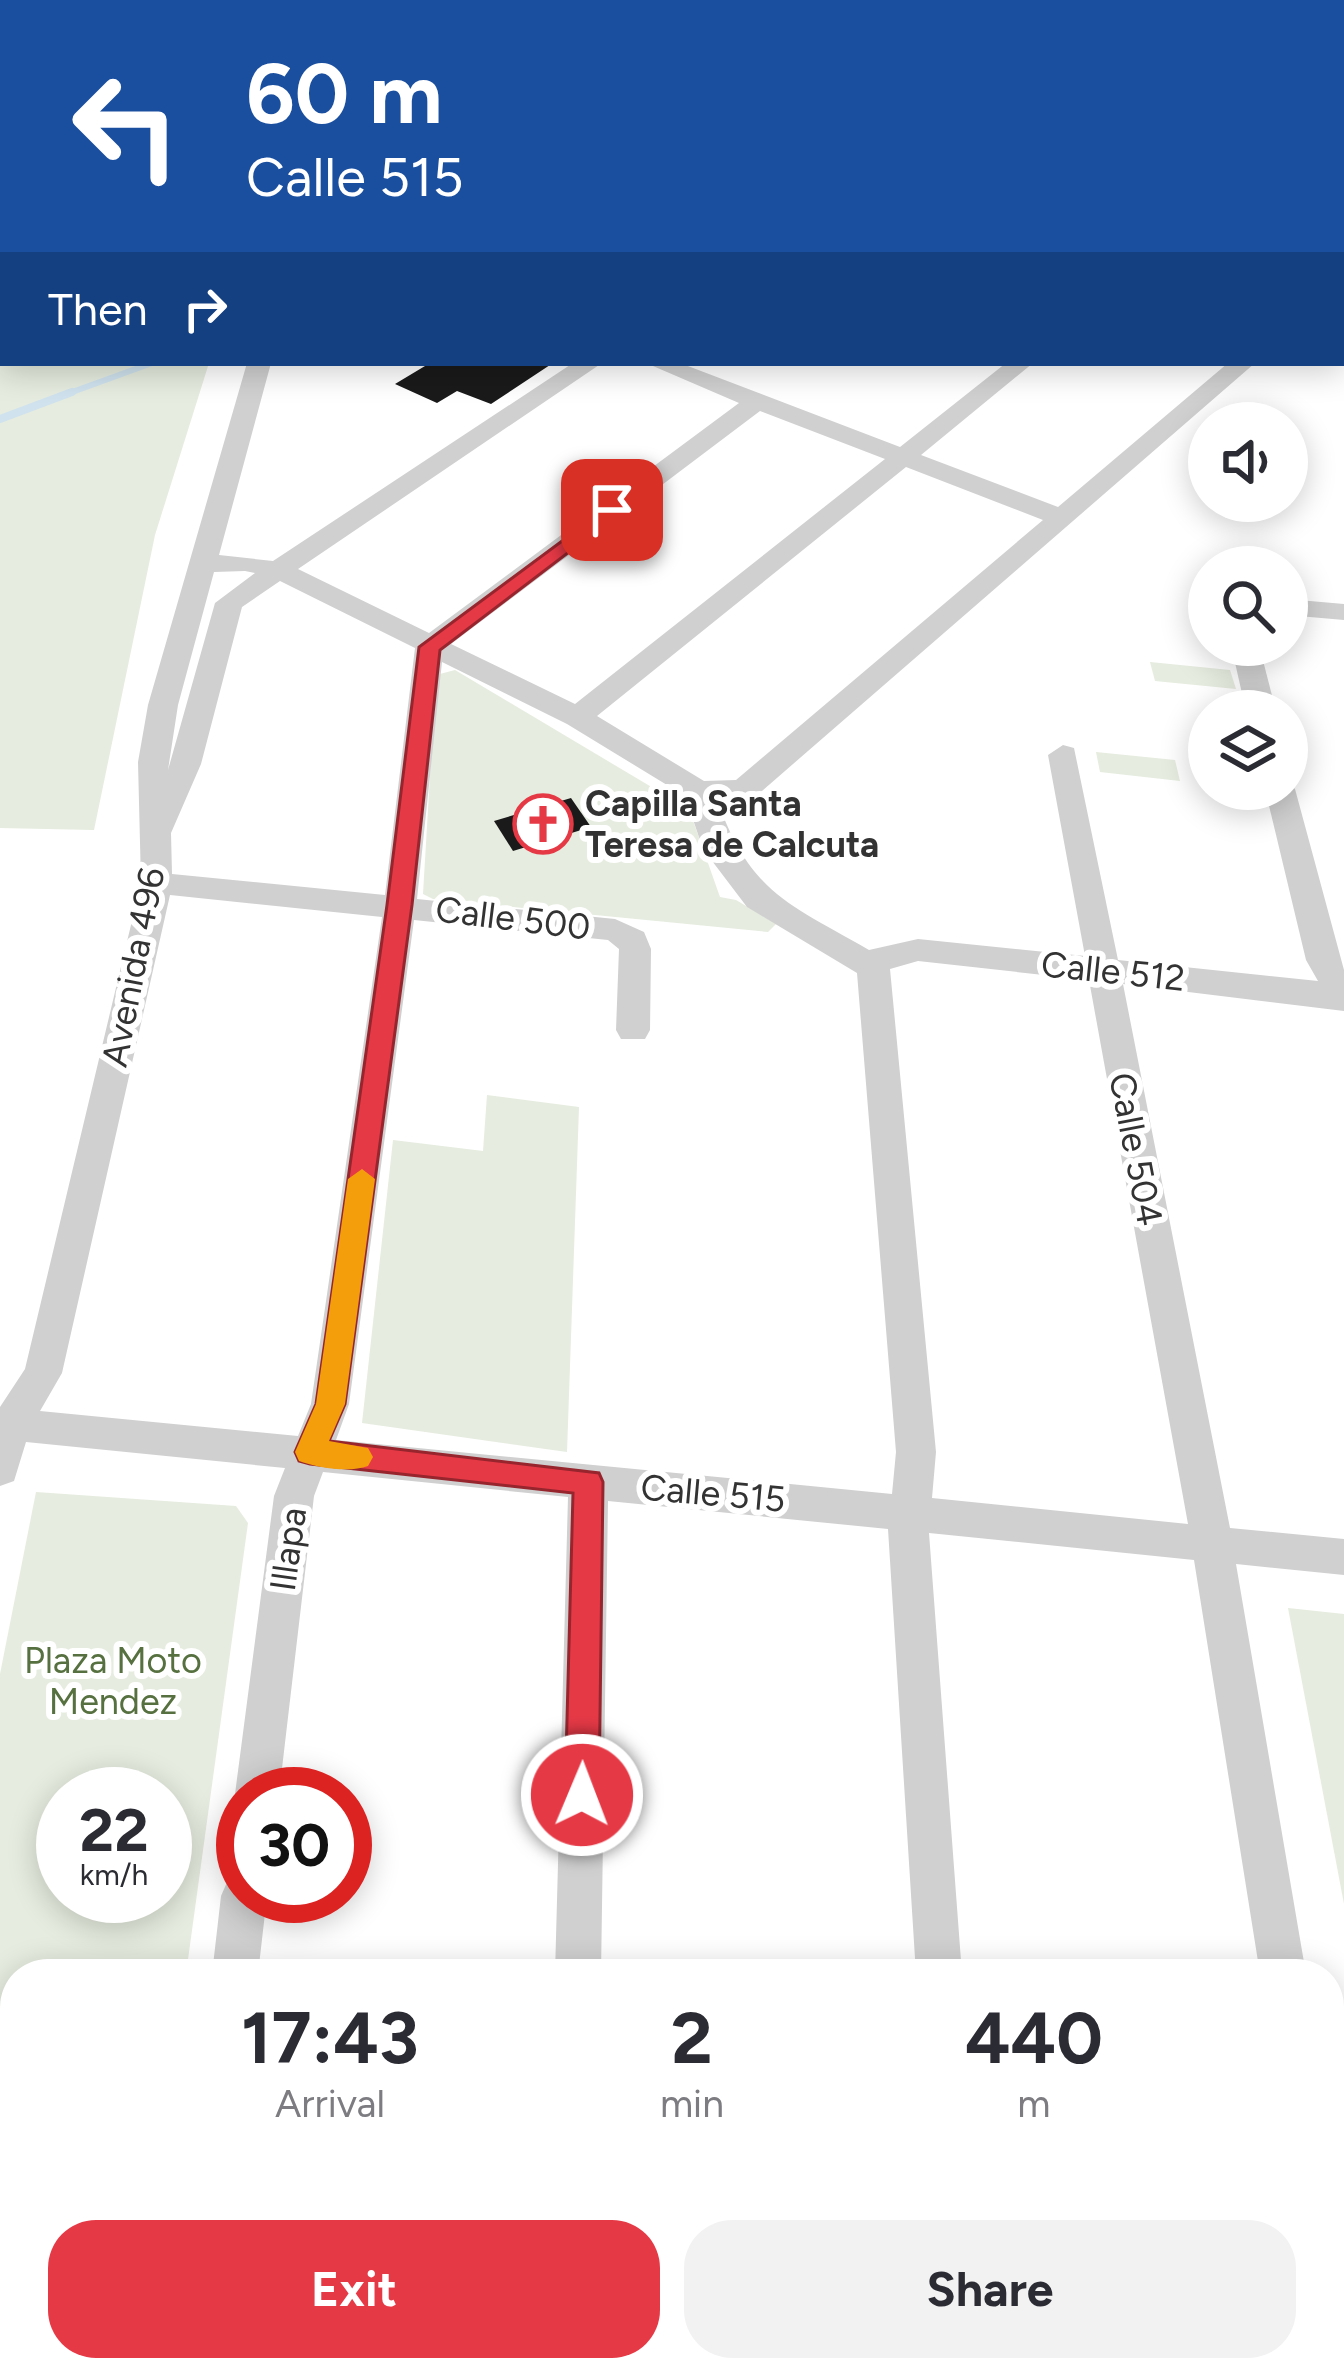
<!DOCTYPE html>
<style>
body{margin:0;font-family:Figtree,sans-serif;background:#f2f2f3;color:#2b2b33;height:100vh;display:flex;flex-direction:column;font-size:45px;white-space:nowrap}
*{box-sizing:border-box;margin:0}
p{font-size:39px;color:#7c7c81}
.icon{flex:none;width:66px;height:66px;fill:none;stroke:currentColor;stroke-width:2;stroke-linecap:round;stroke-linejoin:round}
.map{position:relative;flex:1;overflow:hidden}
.panel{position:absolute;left:0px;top:1959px;width:1344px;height:423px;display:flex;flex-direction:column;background:#fff;border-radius:48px 48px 0 0;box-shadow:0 6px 30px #0003}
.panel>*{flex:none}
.banner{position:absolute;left:0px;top:0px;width:1344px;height:366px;box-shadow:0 6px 30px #0003;background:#1a4fa0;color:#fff;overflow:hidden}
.tools{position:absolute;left:1188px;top:402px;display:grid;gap:24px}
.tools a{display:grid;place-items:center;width:120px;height:120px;border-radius:50%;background:#fff;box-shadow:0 6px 30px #0003;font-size:60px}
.speed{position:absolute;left:36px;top:1767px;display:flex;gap:24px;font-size:60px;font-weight:700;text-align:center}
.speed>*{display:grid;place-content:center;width:156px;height:156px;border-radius:50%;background:#fff;box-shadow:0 6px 30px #0003;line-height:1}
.speed small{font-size:30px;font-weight:400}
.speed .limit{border:18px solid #d22;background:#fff;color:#111}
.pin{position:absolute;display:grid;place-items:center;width:102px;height:102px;color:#fff;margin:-51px;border-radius:24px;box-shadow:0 6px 18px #0006}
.me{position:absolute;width:132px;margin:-66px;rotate:1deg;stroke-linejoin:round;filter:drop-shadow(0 0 9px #0008)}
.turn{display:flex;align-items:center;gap:42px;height:252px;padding:0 48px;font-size:54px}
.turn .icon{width:156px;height:156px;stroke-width:2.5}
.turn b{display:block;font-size:84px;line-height:102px}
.then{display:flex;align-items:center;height:114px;padding:0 48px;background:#0003;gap:24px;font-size:45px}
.eta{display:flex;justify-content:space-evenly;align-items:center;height:204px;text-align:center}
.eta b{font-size:72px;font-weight:700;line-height:84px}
.cta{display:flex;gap:24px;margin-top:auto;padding:24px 48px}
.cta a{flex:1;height:138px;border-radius:48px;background:#e63946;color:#fff;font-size:48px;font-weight:700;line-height:138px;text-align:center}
.cta a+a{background:#f2f2f3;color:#2b2b33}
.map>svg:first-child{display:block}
.green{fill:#e6ecdf;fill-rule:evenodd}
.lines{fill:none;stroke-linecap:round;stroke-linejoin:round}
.stream-far1{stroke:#cfe2ee;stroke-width:6}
.stream{stroke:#cfe2ee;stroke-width:8}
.building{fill:#1a1a1a}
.minor{fill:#d0d0d0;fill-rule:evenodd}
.route{fill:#e63946;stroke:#96252e;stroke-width:3}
.slow{fill:#f59e0b}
.labels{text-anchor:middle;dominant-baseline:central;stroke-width:12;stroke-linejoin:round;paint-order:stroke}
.poi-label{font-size:36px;font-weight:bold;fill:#333;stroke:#fff;text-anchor:start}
.street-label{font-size:36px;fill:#333;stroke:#fff}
.park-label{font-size:36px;fill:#56703f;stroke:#fff}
</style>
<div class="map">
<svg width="1344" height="2380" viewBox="0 0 1344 2380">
<rect width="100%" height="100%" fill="#fff"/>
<g class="green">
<polygon points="0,0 323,0 3,3 3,363 209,363 155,535 94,830 0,828"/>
<polygon points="1150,662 1230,670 1236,689 1155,681"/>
<polygon points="455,670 675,801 691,815 720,897 736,900 776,924 768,932 433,899 423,894 436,675"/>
<polygon points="1096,752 1175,760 1180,781 1100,772"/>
<polygon points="487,1095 579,1107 567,1452 362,1423 393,1140 483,1151"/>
<path d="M36,1492L236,1506L248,1523L186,1974H15V2034H0V1674ZM165,1794V1896H63V1794Z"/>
<polygon points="1288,1608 1344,1614 1344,1904"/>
</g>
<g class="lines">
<polyline class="stream-far1" points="64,395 152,363"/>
<polyline class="stream" points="0,419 72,392"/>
</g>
<g class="building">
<polygon points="430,363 553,363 491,404 457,391 437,403 395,384"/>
<polygon points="571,798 591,827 513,851 494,821"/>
</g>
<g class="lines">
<g class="minor">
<polygon points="344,0 364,0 343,3"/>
<path d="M247,363H271L219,555L273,561L573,363H602L298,569L429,633L739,403L646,363H680L900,447L1006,363H1033L921,455L1058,507L1228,363H1255L755,797L717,800C751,894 788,903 869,950L918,939L1085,956L1048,755L1063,745L1074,748L1118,960L1318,981L1306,960L1265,789H1287V781L1295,789L1344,970V1011L1123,984L1230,1528L1344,1539V1575L1236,1564L1306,1974H1260L1194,1560L929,1533L962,1974H916L888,1529L608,1501L601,1974H555L568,1497L323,1472L314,1496L279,1794H243V1810L235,1794L274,1496L285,1468L26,1442L14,1481L0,1486V1407L25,1369L141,883L138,762L148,705ZM760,411L885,459L575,704L451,644ZM906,467L1043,520L736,780L704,781L597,716ZM245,571L255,573L215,603L168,770L178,705L214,572ZM280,581L415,648L385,895L172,874L171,833L201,764L242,607ZM442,662L567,724L685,796L703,849L747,907L857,973L896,1452L892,1494L336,1440L349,1404L414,920L608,940L619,949L616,1030L621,1039H645L650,1030L651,949L644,932L615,919L417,899ZM170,895L382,917L311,1404L298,1436L40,1411L62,1373ZM918,961L1089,980L1188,1524L932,1498L936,1452L890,969Z"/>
<polygon points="1287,599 1344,604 1344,620 1287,615"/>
<polygon points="1231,645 1259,645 1276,711 1246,711"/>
<polygon points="243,1874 243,1896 267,1896 258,1974 212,1974 221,1896 228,1880"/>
<polygon points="15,2054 15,2102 0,2103 0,2055"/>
<polygon points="1329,2218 1344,2224 1344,2353 1329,2347"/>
<polygon points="159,2367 211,2367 210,2380 158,2380"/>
<rect x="544" y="2367" width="52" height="13"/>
<polygon points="941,2367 993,2367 994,2380 942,2380"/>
</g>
</g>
<polygon class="route" points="612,504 622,510 619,514 440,650 412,905 345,1404 329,1441 599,1473 603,1482 599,1795 594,1806 582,1811 570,1806 565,1795 573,1493 310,1464 299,1461 295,1452 316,1404 387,905 419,647"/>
<path class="slow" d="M362,1169L375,1179L345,1404L329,1441L368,1448L373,1457L368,1466C349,1473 319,1468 299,1461L295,1452L316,1404L348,1179Z"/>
<defs>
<symbol id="church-ring" viewBox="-11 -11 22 22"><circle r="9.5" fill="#fff" stroke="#e63946" stroke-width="1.5"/><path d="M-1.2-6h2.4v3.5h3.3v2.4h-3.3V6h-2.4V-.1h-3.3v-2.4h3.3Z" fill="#e63946"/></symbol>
</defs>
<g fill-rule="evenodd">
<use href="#church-ring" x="510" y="791" width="66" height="66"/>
</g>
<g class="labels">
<g class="poi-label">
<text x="585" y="803">Capilla Santa<tspan x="585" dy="41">Teresa de Calcuta</tspan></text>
</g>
<g class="street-label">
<text transform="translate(513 918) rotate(7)">Calle 500</text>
<text transform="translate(133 967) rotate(-79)">Avenida 496</text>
<text transform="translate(1113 971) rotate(6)">Calle 512</text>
<text transform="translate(1136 1149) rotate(79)">Calle 504</text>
<text transform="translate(713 1493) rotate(5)">Calle 515</text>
<text transform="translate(288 1549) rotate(-82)">Illapa</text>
</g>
<g class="park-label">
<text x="113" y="1660">Plaza Moto<tspan x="113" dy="41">Mendez</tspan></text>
</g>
</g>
</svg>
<div class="tools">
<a><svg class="icon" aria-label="sound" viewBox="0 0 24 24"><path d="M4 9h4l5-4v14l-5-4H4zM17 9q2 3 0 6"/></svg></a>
<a><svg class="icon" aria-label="search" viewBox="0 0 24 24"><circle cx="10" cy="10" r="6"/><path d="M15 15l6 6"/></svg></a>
<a><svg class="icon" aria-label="layers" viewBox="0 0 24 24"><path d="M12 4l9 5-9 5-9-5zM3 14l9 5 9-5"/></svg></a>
</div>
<div class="speed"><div>22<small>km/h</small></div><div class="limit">30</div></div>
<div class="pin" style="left:612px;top:510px;background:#d93025"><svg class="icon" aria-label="arrive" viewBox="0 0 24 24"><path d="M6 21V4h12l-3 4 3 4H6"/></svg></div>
<svg class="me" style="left:582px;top:1795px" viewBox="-20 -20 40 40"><circle r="17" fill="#e63946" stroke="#fff" stroke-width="3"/><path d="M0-11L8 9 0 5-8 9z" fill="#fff"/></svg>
<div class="banner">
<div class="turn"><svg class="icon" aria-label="left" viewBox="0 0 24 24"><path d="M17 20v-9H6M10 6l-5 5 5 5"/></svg><div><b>60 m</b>Calle 515</div></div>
<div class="then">Then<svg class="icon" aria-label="right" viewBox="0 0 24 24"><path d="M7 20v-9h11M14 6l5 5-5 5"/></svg></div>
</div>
<section class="panel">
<div class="eta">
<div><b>17:43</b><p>Arrival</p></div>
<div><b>2</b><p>min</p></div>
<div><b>440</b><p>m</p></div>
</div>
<div class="cta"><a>Exit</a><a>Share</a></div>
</section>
</div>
